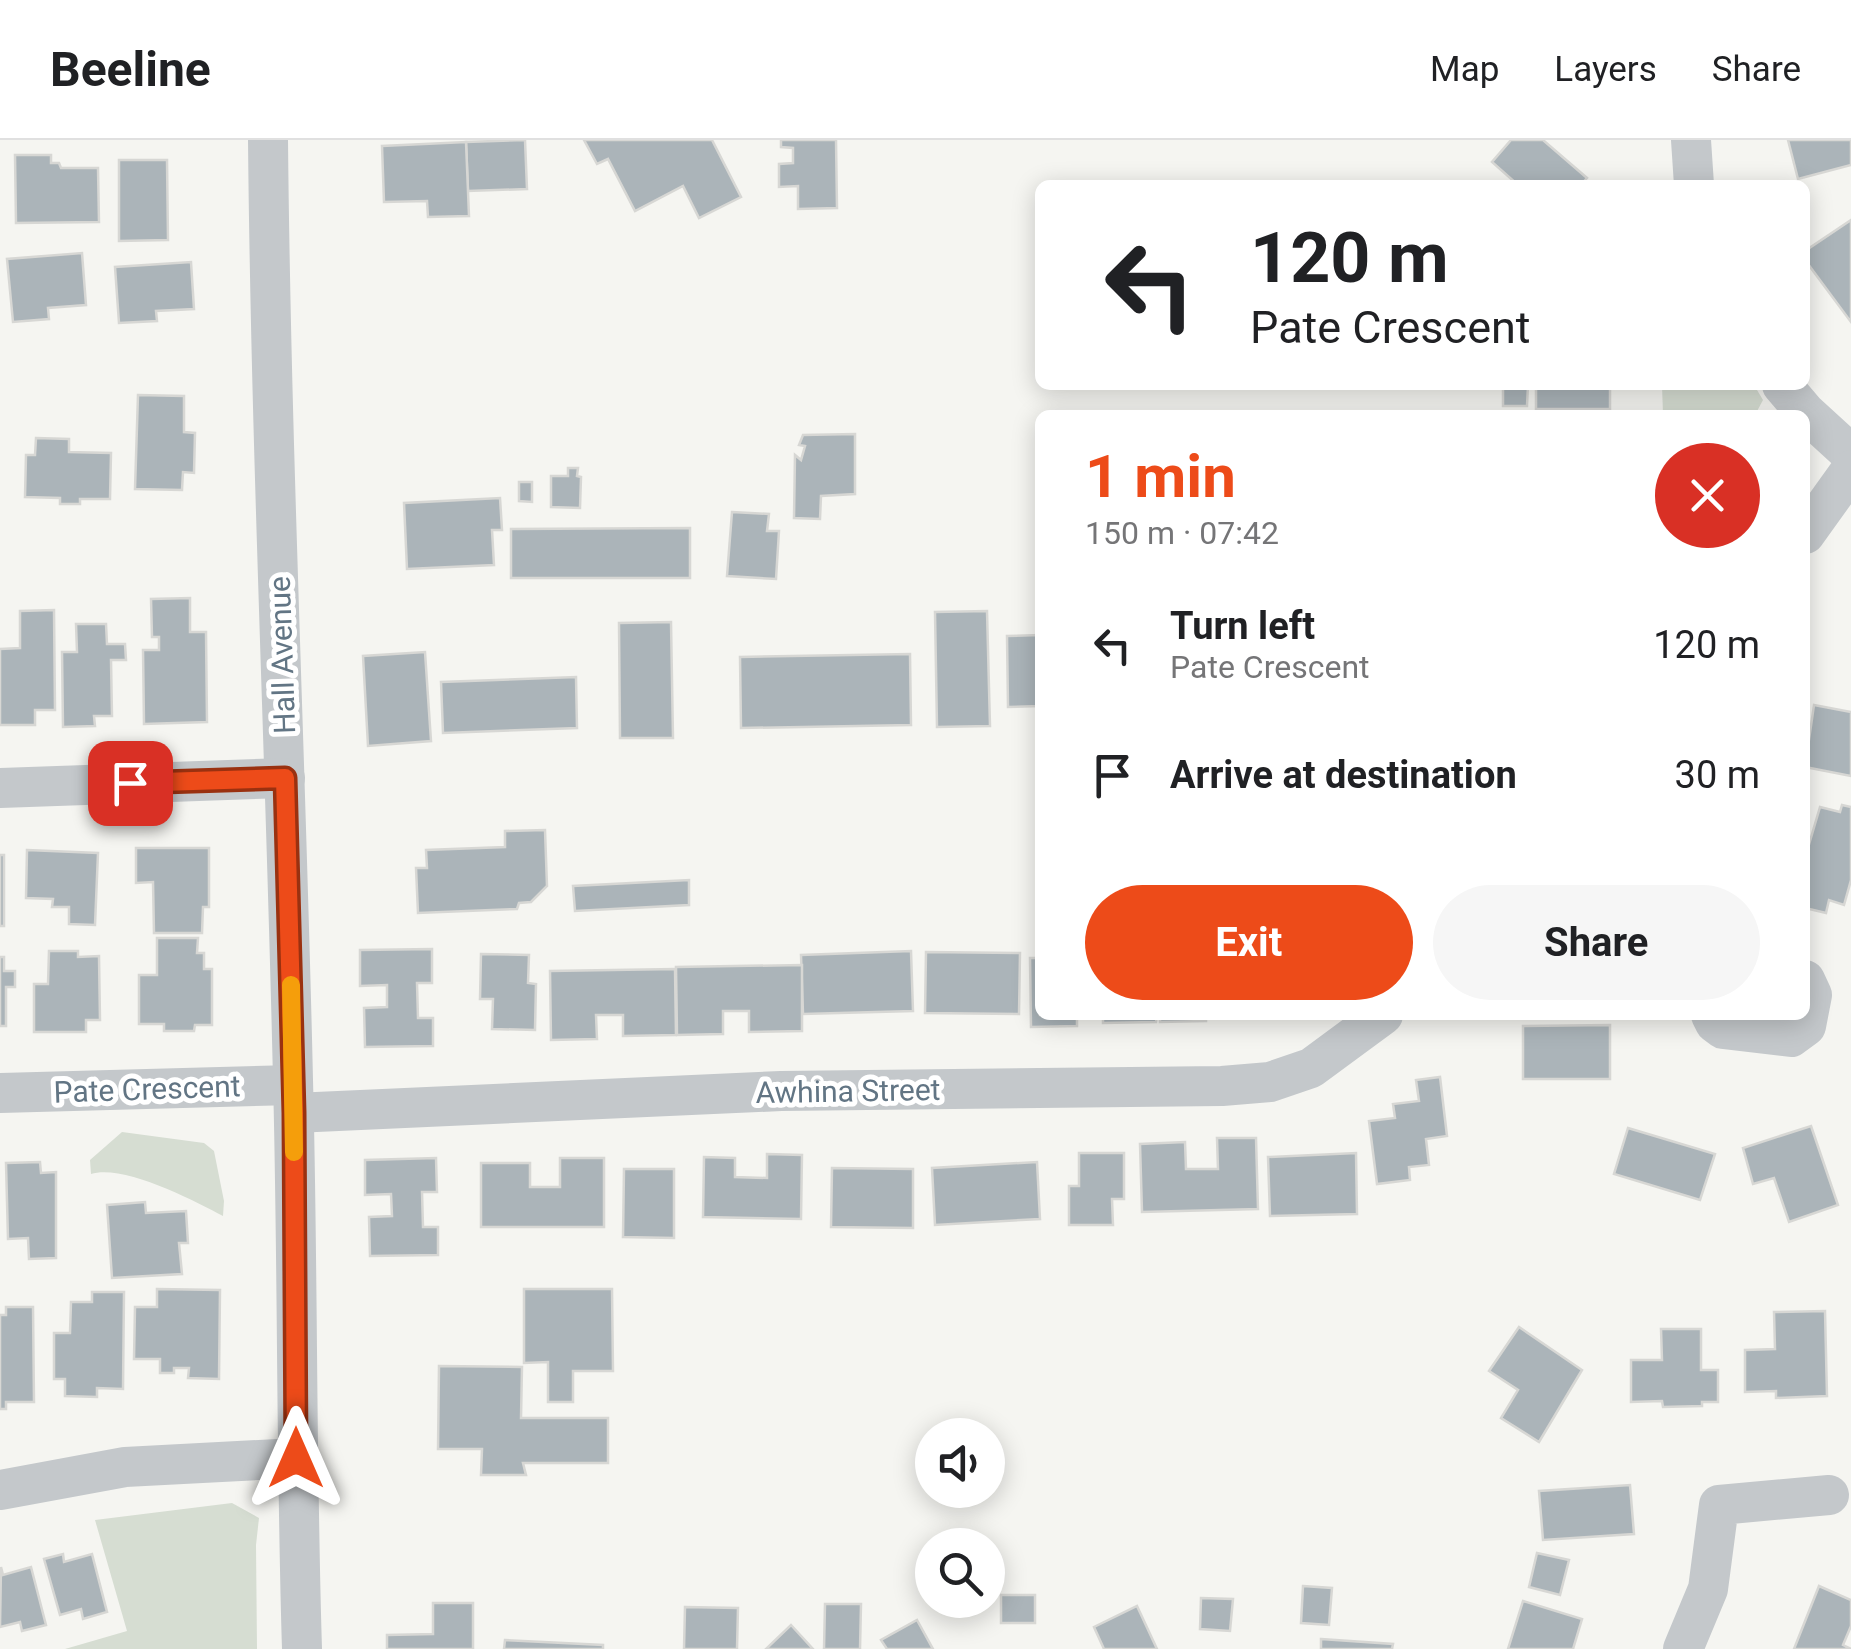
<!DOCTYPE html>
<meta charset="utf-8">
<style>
body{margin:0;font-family:Roboto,sans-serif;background:#f6f6f6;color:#202124;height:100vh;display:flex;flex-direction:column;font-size:38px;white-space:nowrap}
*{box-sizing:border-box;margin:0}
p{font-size:32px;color:#757577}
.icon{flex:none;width:55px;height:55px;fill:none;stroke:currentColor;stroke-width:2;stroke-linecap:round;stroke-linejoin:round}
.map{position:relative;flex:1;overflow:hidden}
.drawer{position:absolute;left:1035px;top:270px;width:775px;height:610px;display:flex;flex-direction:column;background:#fff;border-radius:15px;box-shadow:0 5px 25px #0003}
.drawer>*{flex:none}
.hud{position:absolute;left:1035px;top:40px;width:775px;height:210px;border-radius:15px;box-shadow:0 5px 25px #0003;background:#fff;color:#202124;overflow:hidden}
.controls{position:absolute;left:915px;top:1278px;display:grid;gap:20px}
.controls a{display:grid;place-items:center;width:90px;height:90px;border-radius:50%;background:#fff;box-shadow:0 5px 25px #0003;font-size:50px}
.pin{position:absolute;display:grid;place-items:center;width:85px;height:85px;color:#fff;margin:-42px;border-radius:20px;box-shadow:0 5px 15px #0006}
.me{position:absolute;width:110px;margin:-55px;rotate:0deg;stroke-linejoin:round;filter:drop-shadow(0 0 8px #0008)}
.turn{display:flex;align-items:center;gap:35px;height:210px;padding:0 50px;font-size:45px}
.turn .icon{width:130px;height:130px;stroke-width:2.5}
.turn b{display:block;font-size:70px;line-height:85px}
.round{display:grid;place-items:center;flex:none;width:105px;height:105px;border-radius:52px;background:#f6f6f6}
.summary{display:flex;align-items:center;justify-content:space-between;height:170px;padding:0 50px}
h1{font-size:60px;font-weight:700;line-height:75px;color:#ed4b19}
.primary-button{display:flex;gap:20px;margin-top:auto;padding:20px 50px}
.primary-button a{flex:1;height:115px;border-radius:60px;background:#ed4b19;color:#fff;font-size:40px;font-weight:700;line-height:115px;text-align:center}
.primary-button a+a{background:#f6f6f6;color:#202124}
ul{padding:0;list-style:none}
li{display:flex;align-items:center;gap:30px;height:130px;padding:0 50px}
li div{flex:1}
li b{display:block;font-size:38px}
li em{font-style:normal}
header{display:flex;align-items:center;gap:60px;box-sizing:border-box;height:140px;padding:0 50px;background:#fff;border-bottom:2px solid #e0e0e0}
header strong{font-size:48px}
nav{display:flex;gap:55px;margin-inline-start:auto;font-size:35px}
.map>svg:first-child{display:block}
.green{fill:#d6ddd2}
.building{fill:#abb4b9;stroke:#d7d7d4;stroke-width:2.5}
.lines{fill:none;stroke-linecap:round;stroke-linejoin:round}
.minor{stroke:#c4c8cb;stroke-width:40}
.route-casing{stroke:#9a3110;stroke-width:25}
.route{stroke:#ed4b19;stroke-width:18}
.slow{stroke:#f59e0b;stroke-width:18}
.labels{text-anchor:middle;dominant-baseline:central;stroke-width:10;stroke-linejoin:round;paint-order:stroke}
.street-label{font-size:30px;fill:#627584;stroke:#fff}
</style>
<header>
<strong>Beeline</strong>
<nav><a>Map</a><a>Layers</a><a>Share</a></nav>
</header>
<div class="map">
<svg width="1851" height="1509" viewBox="0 0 1851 1509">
<rect width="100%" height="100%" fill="#f5f5f1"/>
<g class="green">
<polygon points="1662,245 1754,245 1763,260 1755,275 1663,275"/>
<path d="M122,992L204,1003L214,1011L224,1061L223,1076C193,1060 123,1024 91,1034L90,1020Z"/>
<polygon points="232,1363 259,1378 256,1405 257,1509 65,1509 127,1491 95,1380"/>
</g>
<g class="building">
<polygon points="525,0 527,49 468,51 466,2"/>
<polygon points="584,0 712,0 741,57 699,78 683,46 635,71 608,19 597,24"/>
<polygon points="781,0 836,0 837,68 798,69 798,46 779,47 779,24 793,23 793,8 781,7"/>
<polygon points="1511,0 1543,0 1587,38 1581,45 1518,45 1492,22"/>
<polygon points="1788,0 1851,0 1851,25 1798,39"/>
<polygon points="466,2 469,76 428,77 427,61 384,62 382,6"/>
<polygon points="15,15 51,15 51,23 59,23 61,28 98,28 99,82 16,83"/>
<polygon points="119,20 167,20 168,100 119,101"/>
<polygon points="1851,80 1851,182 1805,120 1805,111"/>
<polygon points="82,113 86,165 48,168 49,179 13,182 7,119"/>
<polygon points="191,122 194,169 156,171 157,181 119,183 115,127"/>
<polygon points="1503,245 1528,245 1527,266 1503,266"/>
<rect x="1536" y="245" width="74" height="24"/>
<polygon points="138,255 184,256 184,292 195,293 194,333 183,332 182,350 135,349"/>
<polygon points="855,294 855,354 821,356 820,379 794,378 795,315 801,320 805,306 799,305 803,295"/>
<polygon points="36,298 69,299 69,312 111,313 110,359 80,359 80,364 60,364 60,358 25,357 26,315 35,315"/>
<polygon points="568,328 578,328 577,336 581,337 580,368 551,367 551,336 568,336"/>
<polygon points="519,342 532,342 532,362 519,361"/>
<polygon points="500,358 502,390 492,390 494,425 407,429 404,363"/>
<polygon points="732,372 769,374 767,391 779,391 776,439 727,436"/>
<polygon points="690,388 690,438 511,438 511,389"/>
<polygon points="190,458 190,492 206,492 207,582 144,584 143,510 159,510 159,497 152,497 151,459"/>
<polygon points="54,470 55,570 35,570 35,585 0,585 0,509 20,508 20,471"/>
<polygon points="987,471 990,586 937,587 935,472"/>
<polygon points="671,482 673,598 620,598 619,483"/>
<polygon points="76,484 106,484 107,504 125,504 126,520 111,520 112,576 94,576 95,586 63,587 62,512 77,512"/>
<polygon points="1040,495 1040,566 1008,567 1007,496"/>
<polygon points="425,512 431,601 368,606 363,516"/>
<polygon points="910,514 911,585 741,588 740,517"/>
<polygon points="576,537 577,588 443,593 441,542"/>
<polygon points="1814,565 1851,572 1851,636 1805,627"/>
<polygon points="1842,665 1851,667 1851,740 1844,765 1829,760 1826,773 1805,768 1805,718 1820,667 1840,672"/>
<polygon points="545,690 547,746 531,762 519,763 517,769 418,773 416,728 427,728 426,710 505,707 505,691"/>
<polygon points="136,708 209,708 209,767 203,767 202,793 154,793 153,742 136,743"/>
<polygon points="27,710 98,713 95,785 69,784 69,767 52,767 53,759 26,758"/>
<rect x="0" y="715" width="4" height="71"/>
<polygon points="689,740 689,765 575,771 573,746"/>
<polygon points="157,798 198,798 197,813 204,813 204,829 212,829 212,885 195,885 194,891 164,891 164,884 139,884 139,835 157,835"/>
<polygon points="432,809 432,843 417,843 418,878 433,878 433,906 365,907 364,868 387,867 387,845 360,846 360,810"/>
<polygon points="49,811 78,811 78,817 99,816 100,880 86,880 86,892 34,892 34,844 48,844"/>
<polygon points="911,811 913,871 803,874 801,815"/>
<polygon points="926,812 1020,813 1019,874 925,873"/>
<polygon points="481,814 529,815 528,843 536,844 535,890 492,889 493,859 480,859"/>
<polygon points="0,817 4,817 4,831 15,831 15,847 6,847 6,886 0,886"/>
<polygon points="1030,818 1040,818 1040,875 1077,875 1077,886 1031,887"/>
<polygon points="802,825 802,891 749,892 749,871 723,871 723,894 677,895 676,827"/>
<polygon points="675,829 676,895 623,896 623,875 596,875 597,899 551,900 550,831"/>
<polygon points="1103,875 1157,875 1156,882 1103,883"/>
<polygon points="1160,875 1206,875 1206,881 1160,882"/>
<polygon points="1610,885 1610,939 1523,939 1523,886"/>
<polygon points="1440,937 1447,996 1426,999 1429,1025 1409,1027 1410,1040 1377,1044 1369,981 1395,978 1393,964 1419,961 1416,940"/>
<polygon points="1811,986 1838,1065 1789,1082 1774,1038 1753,1044 1743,1008"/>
<polygon points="1628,988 1715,1014 1700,1060 1614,1034"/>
<polygon points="1217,998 1256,998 1258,1069 1142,1072 1140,1004 1185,1002 1186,1029 1218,1029"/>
<polygon points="1079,1013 1124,1013 1124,1059 1112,1059 1113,1085 1069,1085 1069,1046 1079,1046"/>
<polygon points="1356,1013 1357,1074 1270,1076 1268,1017"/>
<polygon points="767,1014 802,1015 801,1079 703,1077 704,1017 735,1018 735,1037 767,1038"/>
<polygon points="436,1018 437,1052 422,1052 423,1087 438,1087 438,1115 370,1116 369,1077 392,1076 391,1054 365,1055 365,1020"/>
<polygon points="560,1018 604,1018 604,1087 481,1087 481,1023 530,1023 530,1047 560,1047"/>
<polygon points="40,1022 41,1033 56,1032 56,1118 29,1119 28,1098 8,1099 6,1023"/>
<polygon points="1037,1022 1040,1079 935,1085 932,1028"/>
<polygon points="832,1028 913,1029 913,1088 831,1087"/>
<polygon points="624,1029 674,1029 674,1098 623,1097"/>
<polygon points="145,1062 146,1073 186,1071 188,1103 179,1103 182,1134 112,1138 107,1065"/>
<polygon points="157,1149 220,1150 219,1239 188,1238 189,1228 174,1228 174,1233 160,1233 160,1219 134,1219 135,1167 157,1167"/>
<polygon points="524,1149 612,1149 613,1231 573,1231 573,1262 548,1262 548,1222 524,1223"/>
<polygon points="92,1152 124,1152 123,1249 97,1248 97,1257 65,1256 65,1239 54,1239 54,1193 70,1193 71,1162 92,1162"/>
<polygon points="6,1167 33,1167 34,1262 6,1262 6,1269 0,1269 0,1175 6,1175"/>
<polygon points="1825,1171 1827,1256 1776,1258 1776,1251 1745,1252 1745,1210 1775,1209 1774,1172"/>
<polygon points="1519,1187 1582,1230 1539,1302 1501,1278 1518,1250 1489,1231"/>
<polygon points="1661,1189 1701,1189 1701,1230 1718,1230 1718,1262 1702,1262 1702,1266 1663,1267 1662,1261 1631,1262 1631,1220 1662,1220"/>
<polygon points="439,1226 522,1227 521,1278 608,1278 608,1323 523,1323 526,1335 481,1335 482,1309 438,1309"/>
<polygon points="1630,1345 1634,1394 1543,1400 1539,1351"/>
<polygon points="1537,1413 1569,1420 1560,1455 1529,1447"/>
<polygon points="63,1414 64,1422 92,1414 107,1472 83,1479 81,1469 60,1475 44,1419"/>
<polygon points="1,1427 3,1435 31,1427 46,1485 22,1491 20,1482 0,1487"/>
<polygon points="1303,1446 1332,1448 1329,1485 1301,1483"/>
<polygon points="1819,1446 1851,1460 1851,1486 1843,1505 1851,1509 1794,1509"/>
<rect x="1001" y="1455" width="34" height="28"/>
<polygon points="1201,1458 1233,1459 1230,1491 1200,1489"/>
<polygon points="1523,1461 1582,1479 1573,1509 1508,1509"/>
<polygon points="433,1463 473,1463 473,1509 387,1509 387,1495 433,1494"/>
<polygon points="825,1464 861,1464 860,1509 824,1509"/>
<polygon points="1137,1466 1157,1509 1104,1509 1094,1487"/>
<polygon points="685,1467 738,1468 737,1509 684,1509"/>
<polygon points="917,1480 933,1509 887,1509 881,1500"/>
<polygon points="791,1485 813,1509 766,1509"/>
<polygon points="1321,1499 1393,1504 1392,1509 1321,1509"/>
<polygon points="505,1500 603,1505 603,1509 504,1509"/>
</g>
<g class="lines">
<g class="minor">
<path d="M268,0C271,313 286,627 293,940C298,1130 296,1319 302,1509"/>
<polyline points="1691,0 1694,45"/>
<polyline points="1782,245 1805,272 1851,314"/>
<polyline points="1805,394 1851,330"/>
<polyline points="0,648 285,638"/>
<polyline points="1711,875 1715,883 1723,889 1791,897 1806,886 1812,855 1805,840"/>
<polyline points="0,953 293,945"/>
<polyline points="294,973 781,951 1222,946 1270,942 1311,928 1383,875"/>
<polyline points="0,1350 125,1327 296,1318"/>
<polyline points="1683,1509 1708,1449 1719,1365 1829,1355"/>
</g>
</g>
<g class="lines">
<defs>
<polyline id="route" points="130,643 285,638 294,973 296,1318"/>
</defs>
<use href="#route" class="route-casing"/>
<use href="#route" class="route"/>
<polyline class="slow" points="291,845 294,1012"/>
</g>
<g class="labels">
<g class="street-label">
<text transform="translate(282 515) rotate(-92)">Hall Avenue</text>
<text transform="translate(147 949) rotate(-2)">Pate Crescent</text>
<text transform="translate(848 951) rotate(-1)">Awhina Street</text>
</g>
</g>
</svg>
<div class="controls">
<a><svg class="icon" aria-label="sound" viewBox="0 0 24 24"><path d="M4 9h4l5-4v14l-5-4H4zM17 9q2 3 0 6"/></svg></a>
<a><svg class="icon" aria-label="search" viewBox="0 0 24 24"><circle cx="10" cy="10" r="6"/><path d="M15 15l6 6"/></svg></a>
</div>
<div class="pin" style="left:130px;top:643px;background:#d93025"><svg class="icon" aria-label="arrive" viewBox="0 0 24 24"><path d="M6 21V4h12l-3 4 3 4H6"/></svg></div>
<svg class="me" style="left:296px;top:1318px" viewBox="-20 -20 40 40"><path d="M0-17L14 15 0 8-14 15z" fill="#ed4b19" stroke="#fff" stroke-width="4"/></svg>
<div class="hud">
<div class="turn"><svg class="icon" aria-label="left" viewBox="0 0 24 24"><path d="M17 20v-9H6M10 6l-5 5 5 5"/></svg><div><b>120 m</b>Pate Crescent</div></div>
</div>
<section class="drawer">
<div class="summary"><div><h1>1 min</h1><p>150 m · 07:42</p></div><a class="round" style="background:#d93025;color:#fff"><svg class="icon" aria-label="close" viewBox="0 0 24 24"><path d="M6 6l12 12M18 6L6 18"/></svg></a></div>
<ul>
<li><svg class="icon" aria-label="left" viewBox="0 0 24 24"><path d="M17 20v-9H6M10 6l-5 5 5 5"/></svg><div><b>Turn left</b><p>Pate Crescent</p></div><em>120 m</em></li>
<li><svg class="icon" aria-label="arrive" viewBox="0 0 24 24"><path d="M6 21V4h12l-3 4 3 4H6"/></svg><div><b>Arrive at destination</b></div><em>30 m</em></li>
</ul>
<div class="primary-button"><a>Exit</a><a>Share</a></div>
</section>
</div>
